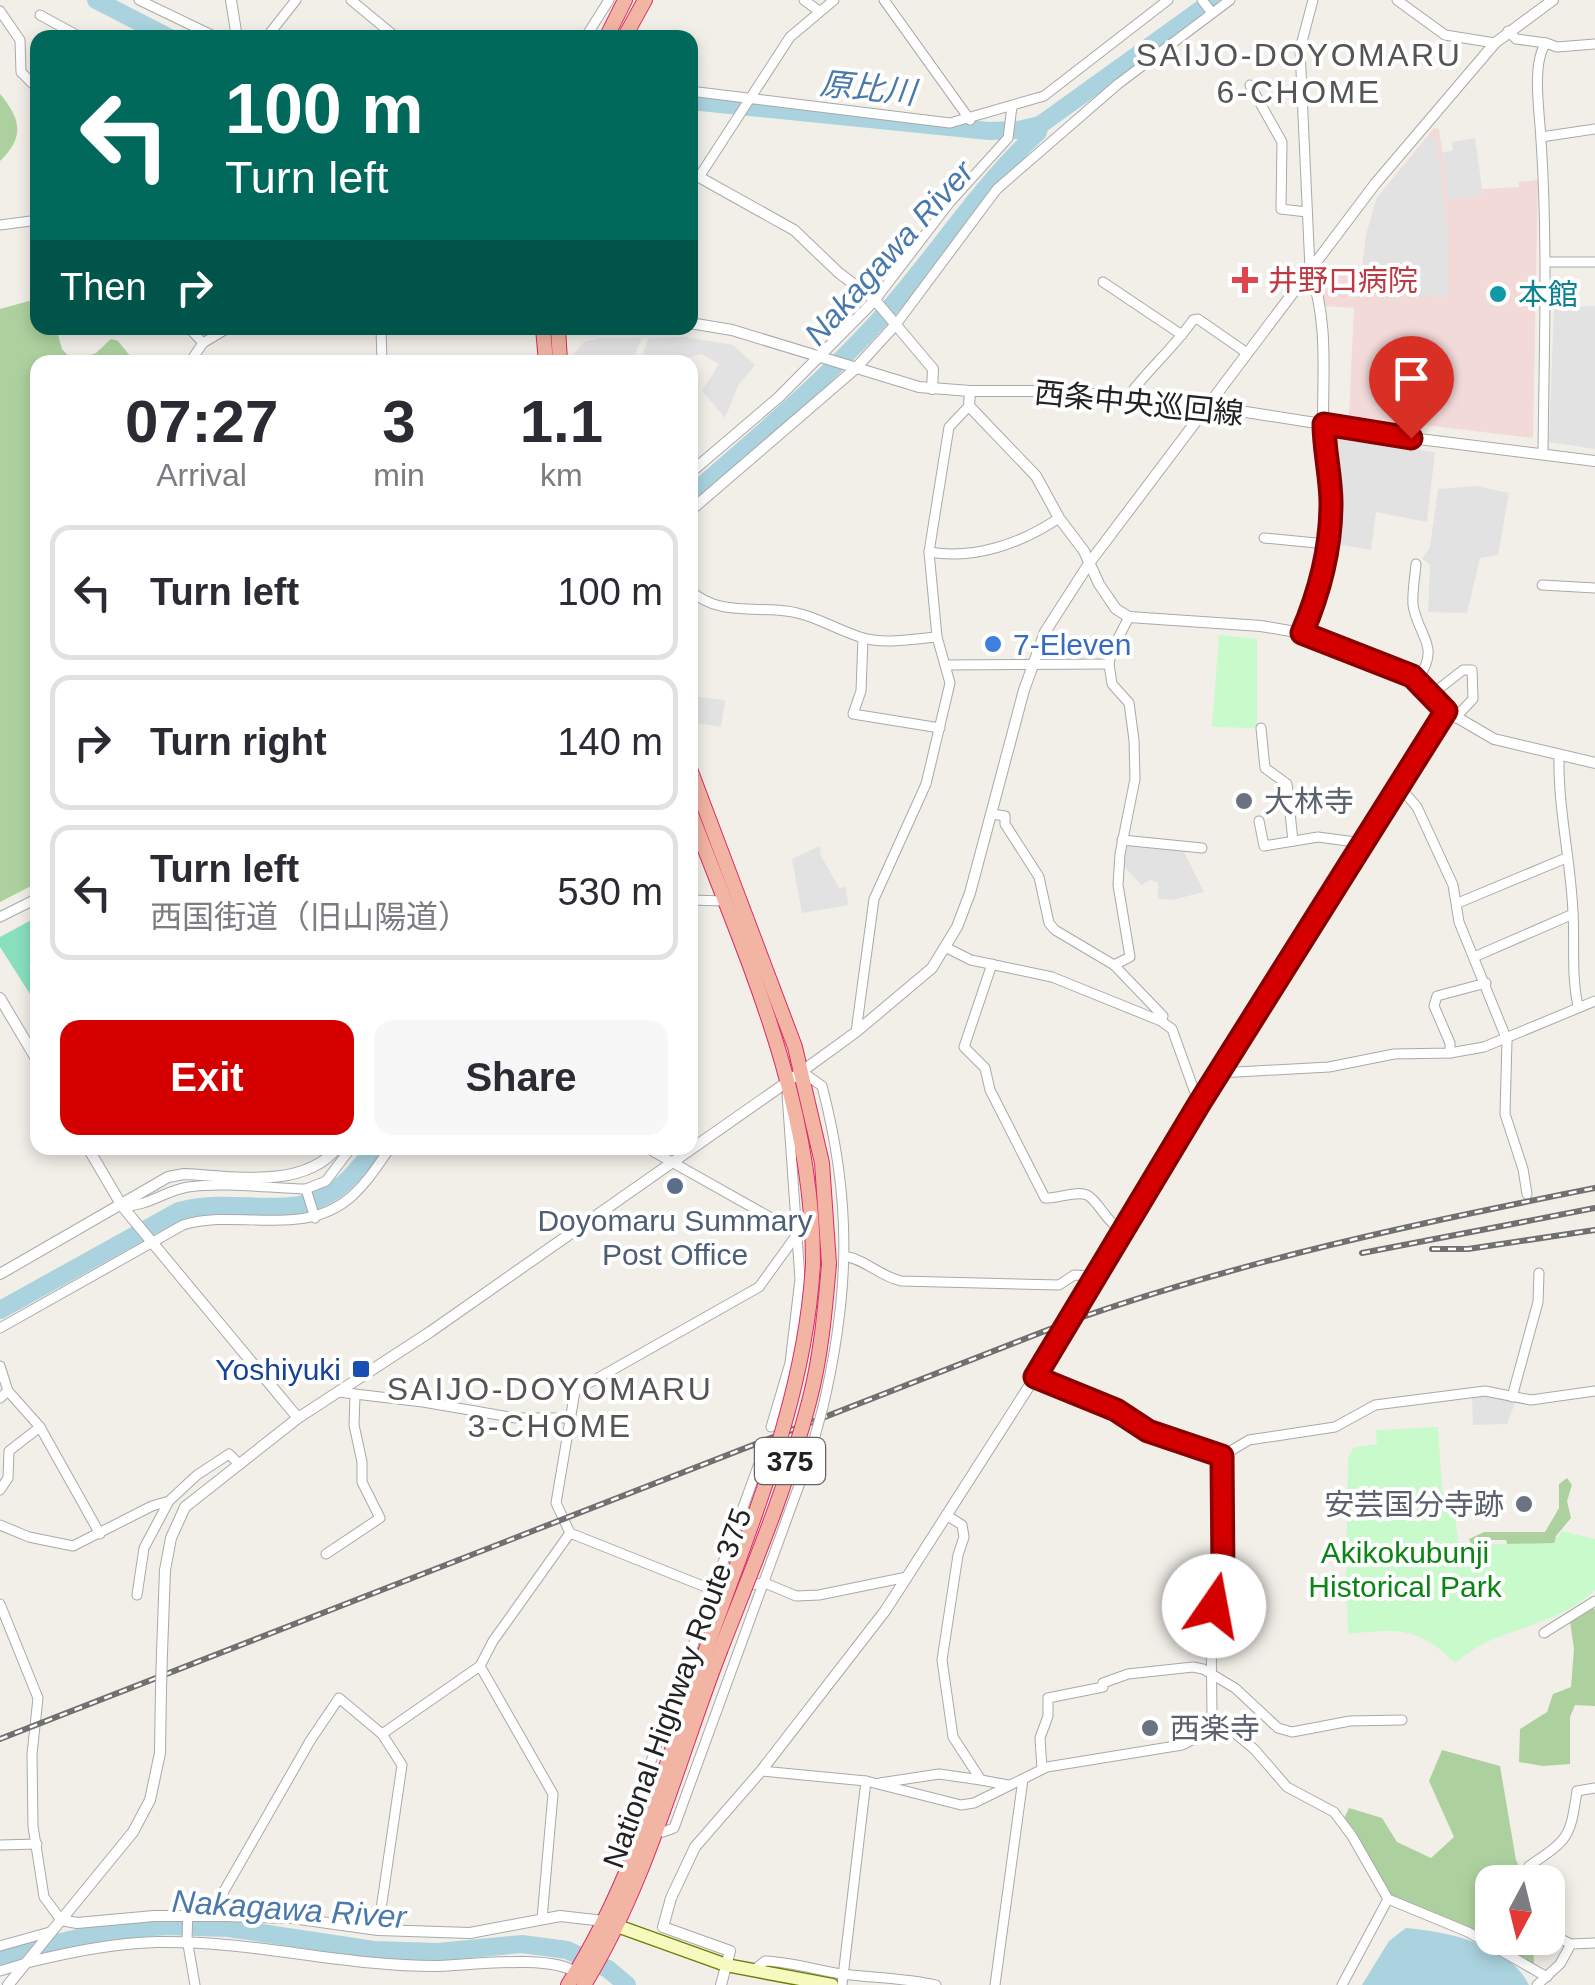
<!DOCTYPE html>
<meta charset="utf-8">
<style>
body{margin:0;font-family:Helvetica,"Noto Sans JP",sans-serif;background:#f7f7f7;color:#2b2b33;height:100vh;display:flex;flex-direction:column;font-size:38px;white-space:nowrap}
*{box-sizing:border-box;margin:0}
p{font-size:32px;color:#7c7c81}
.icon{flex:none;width:55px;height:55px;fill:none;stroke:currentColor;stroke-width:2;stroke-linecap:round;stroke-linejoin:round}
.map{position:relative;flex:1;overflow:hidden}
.panel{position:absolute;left:30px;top:355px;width:668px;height:800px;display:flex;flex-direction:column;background:#fff;border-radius:20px;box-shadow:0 5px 15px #0003}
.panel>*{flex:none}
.guide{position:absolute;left:30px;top:30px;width:668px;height:305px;border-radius:20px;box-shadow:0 5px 15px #0003;background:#00695c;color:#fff;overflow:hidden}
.needle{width:65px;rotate:187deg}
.controls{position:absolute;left:1475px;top:1865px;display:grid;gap:20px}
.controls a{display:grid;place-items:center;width:90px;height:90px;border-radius:20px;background:#fff;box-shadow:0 5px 15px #0003;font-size:50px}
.pin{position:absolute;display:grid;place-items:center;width:85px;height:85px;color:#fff;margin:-102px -42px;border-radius:50% 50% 50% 0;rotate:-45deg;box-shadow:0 0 10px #0007}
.pin .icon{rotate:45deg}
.me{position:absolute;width:110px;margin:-55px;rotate:12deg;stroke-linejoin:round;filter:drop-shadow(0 0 8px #0008)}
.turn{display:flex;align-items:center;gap:35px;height:210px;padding:0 30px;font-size:45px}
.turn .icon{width:130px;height:130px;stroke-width:2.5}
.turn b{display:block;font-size:70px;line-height:85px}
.then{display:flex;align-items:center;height:95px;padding:0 30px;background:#0003;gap:20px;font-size:38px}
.eta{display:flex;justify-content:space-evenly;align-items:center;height:170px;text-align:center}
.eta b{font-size:60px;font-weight:700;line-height:70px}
.primary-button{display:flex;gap:20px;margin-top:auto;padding:20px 30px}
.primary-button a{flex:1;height:115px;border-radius:20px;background:#d40000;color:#fff;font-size:40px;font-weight:700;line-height:115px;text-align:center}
.primary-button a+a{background:#f7f7f7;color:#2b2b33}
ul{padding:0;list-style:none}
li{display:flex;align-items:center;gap:30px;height:135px;margin:0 20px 15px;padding:0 10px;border:5px solid #e1e1e2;border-radius:20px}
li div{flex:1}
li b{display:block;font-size:38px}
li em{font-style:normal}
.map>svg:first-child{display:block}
.commercial{fill:#f2dad9}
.forest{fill:#add19e}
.park{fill:#c8facc}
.pitch{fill:#88e0be}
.parking{fill:#e2e2e2}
.water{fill:#aad3df}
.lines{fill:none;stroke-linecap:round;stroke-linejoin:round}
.river{stroke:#aad3df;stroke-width:18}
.minor-casing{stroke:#a9a9a9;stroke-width:11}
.tertiary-casing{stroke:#a9a9a9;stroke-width:12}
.secondary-casing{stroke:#707d05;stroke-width:15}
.trunk-casing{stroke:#dc2a67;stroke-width:16}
.minor{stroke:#fff;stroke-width:9}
.tertiary{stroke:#fff;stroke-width:10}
.secondary{stroke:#f7fabf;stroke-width:12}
.trunk{stroke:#f2b4a3;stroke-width:14}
.rail-casing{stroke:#707070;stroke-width:6}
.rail{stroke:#fff;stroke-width:2.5;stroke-dasharray:8;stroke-linecap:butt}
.minor-bridge-casing{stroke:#a9a9a9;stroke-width:11;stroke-linecap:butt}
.tertiary-bridge-casing{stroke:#a9a9a9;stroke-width:12;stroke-linecap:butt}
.trunk-bridge-casing{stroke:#dc2a67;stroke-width:16;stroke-linecap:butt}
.minor-bridge{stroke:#fff;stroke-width:9}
.tertiary-bridge{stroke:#fff;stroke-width:10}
.trunk-bridge{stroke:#f2b4a3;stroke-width:14}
.route-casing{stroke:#8a0000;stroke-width:25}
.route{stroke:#d40000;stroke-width:18}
.health-dot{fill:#e0444e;stroke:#fff;stroke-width:4}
.culture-dot{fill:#0f9aa8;stroke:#fff;stroke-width:4}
.shop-dot{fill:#3f7fe0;stroke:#fff;stroke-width:4}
.worship-dot{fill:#6b7280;stroke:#fff;stroke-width:4}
.service-dot{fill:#5c6f8a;stroke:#fff;stroke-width:4}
.transit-dot{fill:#1a4fb4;stroke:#fff;stroke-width:4}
.labels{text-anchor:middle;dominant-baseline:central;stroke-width:8;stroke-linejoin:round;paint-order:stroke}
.shield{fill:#fff;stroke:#646464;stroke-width:2.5}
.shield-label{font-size:28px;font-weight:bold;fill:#222}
.health-label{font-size:30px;fill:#be3a42;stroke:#fff;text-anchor:start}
.culture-label{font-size:30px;fill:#0d838f;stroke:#fff;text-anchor:start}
.street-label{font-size:30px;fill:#222;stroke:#fff}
.shop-label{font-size:30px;fill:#366cbe;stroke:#fff;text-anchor:start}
.worship-label{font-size:30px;fill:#5b616d;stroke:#fff;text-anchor:start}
.service-label{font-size:30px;fill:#4e5e75;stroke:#fff}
.transit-label{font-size:30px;fill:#164399;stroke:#fff;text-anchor:end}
.park-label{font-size:30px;fill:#0c8416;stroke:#fff}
.neighbourhood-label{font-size:32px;letter-spacing:2.5px;fill:#555;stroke:#fff}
.water-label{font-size:32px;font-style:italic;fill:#4a7aab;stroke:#fff}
</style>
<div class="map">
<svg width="1595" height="1985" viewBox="0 0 1595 1985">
<rect width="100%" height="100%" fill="#f2efe9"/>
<polygon class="commercial" points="1434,128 1439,129 1449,200 1483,194 1482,189 1519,187 1519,182 1538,180 1533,438 1349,416 1354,308 1325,306 1319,280 1323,274 1361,276 1366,235 1377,198"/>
<g class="forest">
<path d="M0,94C21,119 25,137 0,161Z"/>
<polygon points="29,301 37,304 38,328 56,328 62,349 73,361 96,353 111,339 118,341 135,362 38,362 37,883 0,902 0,309"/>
<polygon points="1567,1478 1572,1485 1567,1501 1571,1518 1556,1536 1554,1550 1514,1569 1506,1540 1491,1540 1486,1549 1473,1547 1469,1539 1484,1532 1545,1532 1559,1508 1559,1484"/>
<polygon points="1586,1607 1595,1609 1595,1706 1575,1705 1570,1717 1570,1764 1543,1766 1519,1762 1520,1729 1547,1712 1553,1694 1571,1687 1574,1649 1569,1615"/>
<polygon points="1442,1750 1500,1766 1516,1860 1527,1882 1492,1882 1492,1938 1533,1938 1534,1969 1388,1899 1342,1823 1349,1808 1382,1818 1397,1842 1431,1858 1454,1837 1429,1781"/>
</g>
<g class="park">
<polygon points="1219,635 1257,639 1257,728 1212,727"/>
<path d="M1438,1427L1442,1491L1452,1499L1459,1545L1554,1543L1562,1531L1595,1539V1590C1566,1618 1525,1626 1489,1641C1477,1646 1466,1655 1455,1663C1417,1626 1398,1629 1348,1634L1346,1578L1348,1459L1353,1448L1377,1444L1376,1430Z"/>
</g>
<polygon class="pitch" points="37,917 37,1005 0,947 0,937"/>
<g class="parking">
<polygon points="1430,135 1436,139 1448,231 1448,297 1361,293 1366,235 1377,198"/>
<polygon points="1475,138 1483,195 1448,200 1442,153 1453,150 1452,142"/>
<polygon points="1595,306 1595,449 1549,442 1554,307"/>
<polygon points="685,337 733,345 755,365 738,386 725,418 702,391 719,364 701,354 683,359 680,362 658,362 646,358 643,352 649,338"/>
<polygon points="600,338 642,338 632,362 574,362 574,354 584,342"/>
<polygon points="1327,438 1435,452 1427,522 1376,512 1371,550 1330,543"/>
<polygon points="1476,486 1509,493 1498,555 1480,558 1467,613 1428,612 1430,564 1422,559 1430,547 1438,489"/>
<polygon points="690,696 725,700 721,727 690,722"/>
<polygon points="1125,844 1183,850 1204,892 1172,900 1158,899 1158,883 1151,880 1141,885 1122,864"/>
<polygon points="820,846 821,856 839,888 846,887 848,905 802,913 792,859"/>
<polygon points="1472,1394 1496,1396 1515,1403 1507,1424 1473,1425"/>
</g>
<path class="water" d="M1406,1928C1448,1932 1509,1944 1529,1985H1362L1389,1941Z"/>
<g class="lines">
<g class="river">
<polyline points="96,0 170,38"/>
<polyline points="690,101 989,131 1018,130 1040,125"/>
<path d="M690,496C755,439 822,383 880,319C935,258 978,188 1038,132L1040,125L1214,0"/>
<path d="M0,1310L179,1211C245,1193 304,1231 355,1172C362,1163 369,1157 375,1148"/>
<polyline points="0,1956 109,1931 166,1926 228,1928 374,1950 438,1952 522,1944 567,1950 608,1969 627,1985"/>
</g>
<defs>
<g id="minor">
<polyline points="139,0 218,38"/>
<polyline points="351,0 397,38"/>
<polyline points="804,0 819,11"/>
<polyline points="884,0 970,120"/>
<polyline points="1202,0 1212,13"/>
<polyline points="1397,0 1445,35 1495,43"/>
<polyline points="0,11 20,40 21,72 38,89"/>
<polyline points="40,15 82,38"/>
<path d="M1508,31L1516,39L1546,43C1531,64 1540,114 1541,140C1548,245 1544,349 1543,454"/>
<polyline points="266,38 296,0"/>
<polyline points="585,38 609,0"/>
<polyline points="1546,43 1557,47 1595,44"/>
<polyline points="38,78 38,81"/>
<polyline points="1250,85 1282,142 1281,209 1307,212"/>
<polyline points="690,91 950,123 1044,96 1168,0"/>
<polyline points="1541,137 1595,129"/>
<polyline points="699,177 790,37 834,0"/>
<polyline points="0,225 38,220"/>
<polyline points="1547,262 1595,262"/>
<polyline points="1310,269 1300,49 1313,0"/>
<polyline points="1103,282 1182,335"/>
<polyline points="875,300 950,202 1008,138 1012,106"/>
<polyline points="897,323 997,189 1118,84 1230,0"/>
<polyline points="189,328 203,343 228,328"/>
<polyline points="381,328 382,362"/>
<polyline points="190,362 203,343"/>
<path d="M1127,398C1147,370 1173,349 1193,320L1198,319L1247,353"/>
<polyline points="1264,538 1327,544"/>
<path d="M929,552C975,560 1022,543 1059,518"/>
<path d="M1416,564C1415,577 1412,592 1413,605C1418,637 1442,646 1417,680"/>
<polyline points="1542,585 1595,588"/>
<path d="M690,590C716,615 752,607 786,611C812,614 835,629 860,637C883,645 913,639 937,637L950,683L926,784L874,899L856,1032"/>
<polyline points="937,637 929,552 949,427 969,406"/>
<polyline points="863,638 861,691 853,714 940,728"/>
<polyline points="947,665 1109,664"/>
<polyline points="1431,695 1463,670 1472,670 1473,699 1455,718"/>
<polyline points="1261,728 1265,768 1287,784 1293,841"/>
<path d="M1559,757C1558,810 1571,861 1573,913C1575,947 1571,973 1578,1007"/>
<polyline points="1399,786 1417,807 1453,885 1459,922 1507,1040 1505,1114 1523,1169 1527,1194"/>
<polyline points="992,814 1005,816 1005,824 1039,877 1049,923 1055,930 1114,965 1163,1016 1161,1021"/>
<polyline points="1259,821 1264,846 1318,837 1363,843"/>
<polyline points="1122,840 1202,848"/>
<polyline points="690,900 725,901"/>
<polyline points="1458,903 1566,858"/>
<polyline points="0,917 38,898"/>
<polyline points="947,948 971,960 1052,977 1161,1021 1172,1029 1199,1104"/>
<polyline points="1474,957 1573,914"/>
<path d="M992,964L964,1047L985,1068L990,1090L1045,1198C1057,1199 1076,1190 1087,1195C1098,1200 1105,1221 1122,1231"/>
<polyline points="1114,965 1130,957 1118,885 1120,854 1135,779 1134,740 1129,703 1112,684 1109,664 1112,650 1129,617"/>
<polyline points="1450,1053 1450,1043 1434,1006 1437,996 1486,983"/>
<path d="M801,1071L822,1086C852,1200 850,1292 823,1407"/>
<polyline points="1219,1073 1329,1067 1394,1054 1450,1053 1484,1047 1595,1001"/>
<polyline points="647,1148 798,1233"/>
<path d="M122,1206C147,1207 164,1191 188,1187C226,1182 268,1188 306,1189"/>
<polyline points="315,1218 306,1189 326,1181 351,1148"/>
<polyline points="798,1233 759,1287 575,1391 556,1503 570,1533 713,1590 765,1583 796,1596 819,1595 907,1577"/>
<path d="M844,1256C867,1260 877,1275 901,1281L1059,1285L1074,1275L1093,1276"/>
<path d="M0,1328L183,1225C239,1208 302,1239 351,1197C367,1183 378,1165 390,1148"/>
<polyline points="0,1366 8,1391 0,1398"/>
<polyline points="1035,1377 1115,1410 1148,1431 1222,1456 1249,1440 1335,1427 1375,1405 1485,1391 1531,1400 1595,1391"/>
<polyline points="8,1391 40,1427 100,1534"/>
<polyline points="338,1392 423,1402 516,1418 570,1418"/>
<polyline points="1512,1397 1538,1302 1539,1273"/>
<polyline points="771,1427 790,1363 800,1279 787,1094"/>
<polyline points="0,1490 8,1478 9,1451 40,1427"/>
<polyline points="946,1515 962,1525 964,1537 958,1555 942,1660 953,1737 981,1780 1008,1785"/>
<polyline points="0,1525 29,1537 73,1546 152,1506 169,1501 197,1475 229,1454 238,1463"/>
<polyline points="326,1554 380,1518 362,1482 362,1462 354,1425 355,1395"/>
<polyline points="137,1595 144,1548 169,1501"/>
<polyline points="0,1604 38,1698 32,1754 33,1826 44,1897 61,1920"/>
<polyline points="1544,1633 1595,1601"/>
<polyline points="480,1666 553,1794 542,1919"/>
<polyline points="1212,1714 1254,1749 1287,1787 1334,1812 1352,1836 1388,1899 1468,1932 1547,1977"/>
<polyline points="1042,1769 1040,1738 1048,1716 1048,1698 1103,1687 1103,1683 1128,1674 1193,1667 1203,1669 1235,1688 1278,1728 1292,1732 1350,1721 1402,1720"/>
<polyline points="761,1771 866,1781 961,1805 974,1803 1047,1767 1182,1745 1200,1736 1212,1714 1211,1630 1223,1576 1224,1542 1222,1456"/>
<polyline points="880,1783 939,1774 981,1780"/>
<polyline points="644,1824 636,1819 633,1811 758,1466 798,1481"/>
<polyline points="655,1829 663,1832 674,1828 809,1458"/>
<polyline points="0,1845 37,1844"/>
<path d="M1528,1882L1529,1866C1569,1839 1570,1838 1577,1791L1595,1788"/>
<polyline points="378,1930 402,1765 382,1734"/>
<polyline points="1548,1933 1571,1944"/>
<polyline points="0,1946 50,1932"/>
<path d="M754,1970L765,1961C792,1962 816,1970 842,1974C874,1978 905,1978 936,1985"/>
<polyline points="0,1971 26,1963"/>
<polyline points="195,1985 187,1939 188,1908 209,1905 220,1898 310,1741 339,1698 382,1734 480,1666 493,1641 570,1533"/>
<polyline points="842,1985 866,1781"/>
<polyline points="995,1985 1023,1779"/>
<polyline points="1342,1985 1388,1899"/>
<polyline points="1537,1985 1560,1964 1571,1944 1595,1943"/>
</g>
<g id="tertiary">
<polyline points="231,0 237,38"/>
<polyline points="690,172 794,230 839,273 875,300 933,369 932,389"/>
<polyline points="690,323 732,330 919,387 970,391 1064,391 1208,406 1411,438 1595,461"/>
<polyline points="970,391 969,406 1036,476 1059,518 1084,551 1099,584 1116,609 1129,617 1261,626 1302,633 1412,675 1446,711 1494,739 1595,763"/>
<polyline points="690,473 779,397 875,300"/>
<polyline points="690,511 855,369 897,323"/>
<path d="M1302,633C1320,591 1333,545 1331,498C1330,473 1323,447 1323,421C1323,368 1328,320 1310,269"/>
<polyline points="0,998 38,1062"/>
<polyline points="88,1148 122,1206 298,1418"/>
<path d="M0,1274L168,1177L184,1174C232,1176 303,1190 337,1148"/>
<polyline points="162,1653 165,1570 171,1538 185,1507 298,1418 430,1332 790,1080 856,1032 932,968 957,927 970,893 1024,690 1045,632 1090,562 1375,184 1495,43 1553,0"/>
<polyline points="61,1920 77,1923 154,1916 224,1916 292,1918 378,1930 470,1933 560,1916 604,1921"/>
<path d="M29,1962C71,1952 114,1943 157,1942C252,1940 345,1967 440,1966C470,1965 554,1954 576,1973"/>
<polyline points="8,1985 133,1832 150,1800 160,1753 161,1688"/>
<polyline points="721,1985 730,1951 663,1927 671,1898 695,1847 761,1771 885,1611 907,1577 1035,1377 1199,1104 1446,711"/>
</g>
<polyline id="secondary" points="609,1923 726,1965 832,1985"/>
<g id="trunk">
<polyline points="606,38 625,0"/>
<polyline points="624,38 645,0"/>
<polyline points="543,328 546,362"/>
<polyline points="558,328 560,362"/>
<polyline points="690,769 795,1047 822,1163 829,1264"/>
<path d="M690,811C747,960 813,1101 813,1263"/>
<path d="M568,1985C633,1883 667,1761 707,1647"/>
<path d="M584,1985C647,1883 677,1762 720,1651"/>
</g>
</defs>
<use href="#minor" class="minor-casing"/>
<use href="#tertiary" class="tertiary-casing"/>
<use href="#secondary" class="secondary-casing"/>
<use href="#trunk" class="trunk-casing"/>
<use href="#minor" class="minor"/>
<use href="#tertiary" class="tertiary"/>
<use href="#secondary" class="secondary"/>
<use href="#trunk" class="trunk"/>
<defs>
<g id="rail">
<polyline points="1432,1249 1468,1249 1595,1230"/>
<polyline points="1362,1253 1595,1208"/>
<path d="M0,1739L1068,1322C1240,1261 1417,1223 1595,1188"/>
</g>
</defs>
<use href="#rail" class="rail-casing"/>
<use href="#rail" class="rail"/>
<defs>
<polyline id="minor-bridge" points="809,1458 823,1407"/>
<polyline id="tertiary-bridge" points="161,1688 162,1653"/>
<g id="trunk-bridge">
<path d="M707,1647C751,1523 806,1397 813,1263"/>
<path d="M720,1651C752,1569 787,1487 809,1402C821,1357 825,1310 829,1264"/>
</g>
</defs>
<use href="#minor-bridge" class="minor-bridge-casing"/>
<use href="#tertiary-bridge" class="tertiary-bridge-casing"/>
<use href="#trunk-bridge" class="trunk-bridge-casing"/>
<use href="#minor-bridge" class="minor-bridge"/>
<use href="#tertiary-bridge" class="tertiary-bridge"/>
<use href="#trunk-bridge" class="trunk-bridge"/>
</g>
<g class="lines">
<defs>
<path id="route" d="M1214,1606L1223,1576L1222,1456L1148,1431L1116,1410L1035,1377L1199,1104L1446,711L1412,676L1302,633C1320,591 1331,549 1331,503C1331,477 1324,450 1324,424L1411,438"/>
</defs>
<use href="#route" class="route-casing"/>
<use href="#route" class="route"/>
</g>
<path class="health-dot" d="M1240 265h10v10h10v10h-10v10h-10v-10h-10v-10h10z"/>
<circle class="culture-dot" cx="1498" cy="294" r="10"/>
<circle class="shop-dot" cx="993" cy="644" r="10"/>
<g class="worship-dot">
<circle cx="1244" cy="801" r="10"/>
<circle cx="1524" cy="1504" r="10"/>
<circle cx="1150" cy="1728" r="10"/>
</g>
<circle class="service-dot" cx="675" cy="1186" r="10"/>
<rect class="transit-dot" x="351" y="1359" width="20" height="20" rx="5"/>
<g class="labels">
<rect class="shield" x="755" y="1438" width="70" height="46" rx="8"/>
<g class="shield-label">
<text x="790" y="1461">375</text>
</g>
<g class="health-label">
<text x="1268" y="280">井野口病院</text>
</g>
<g class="culture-label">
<text x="1518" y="294">本館</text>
</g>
<g class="street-label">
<text transform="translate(1139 403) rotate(6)">西条中央巡回線</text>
<text transform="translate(677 1688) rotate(-70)">National Highway Route 375</text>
</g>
<g class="shop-label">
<text x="1013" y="644">7-Eleven</text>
</g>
<g class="worship-label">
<text x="1264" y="801">大林寺</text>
<text x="1504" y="1504" text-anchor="end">安芸国分寺跡</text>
<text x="1170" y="1728">西楽寺</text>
</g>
<g class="service-label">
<text x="675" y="1220">Doyomaru Summary<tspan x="675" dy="34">Post Office</tspan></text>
</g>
<g class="transit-label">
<text x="341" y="1369">Yoshiyuki</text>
</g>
<g class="park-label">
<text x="1405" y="1552">Akikokubunji<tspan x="1405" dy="34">Historical Park</tspan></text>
</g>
<g class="neighbourhood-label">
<text x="1299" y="55">SAIJO-DOYOMARU<tspan x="1299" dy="37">6-CHOME</tspan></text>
<text x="550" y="1389">SAIJO-DOYOMARU<tspan x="550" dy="37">3-CHOME</tspan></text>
</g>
<g class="water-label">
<text transform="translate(868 88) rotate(6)">原比川</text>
<text transform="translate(889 253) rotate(-48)">Nakagawa River</text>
<text transform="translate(289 1909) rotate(4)">Nakagawa River</text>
</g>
</g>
</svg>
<div class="controls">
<a><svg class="needle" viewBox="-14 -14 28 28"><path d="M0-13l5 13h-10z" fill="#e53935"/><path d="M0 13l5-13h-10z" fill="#7c7c81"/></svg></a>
</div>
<div class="pin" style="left:1411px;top:438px;background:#d93025"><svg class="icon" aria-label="arrive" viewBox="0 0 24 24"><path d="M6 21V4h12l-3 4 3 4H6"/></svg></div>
<svg class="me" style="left:1214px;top:1606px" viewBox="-20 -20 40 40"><circle r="19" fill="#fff"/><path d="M0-13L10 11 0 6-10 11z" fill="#d40000"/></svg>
<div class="guide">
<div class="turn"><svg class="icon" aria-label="left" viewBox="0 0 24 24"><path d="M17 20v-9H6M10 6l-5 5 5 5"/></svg><div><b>100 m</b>Turn left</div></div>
<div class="then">Then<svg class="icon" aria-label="right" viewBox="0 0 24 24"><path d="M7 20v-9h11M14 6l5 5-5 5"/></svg></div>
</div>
<section class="panel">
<div class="eta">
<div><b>07:27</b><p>Arrival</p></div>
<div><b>3</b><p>min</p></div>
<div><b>1.1</b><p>km</p></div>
</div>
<ul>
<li><svg class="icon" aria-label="left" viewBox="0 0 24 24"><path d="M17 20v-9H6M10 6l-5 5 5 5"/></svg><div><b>Turn left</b></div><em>100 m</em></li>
<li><svg class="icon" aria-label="right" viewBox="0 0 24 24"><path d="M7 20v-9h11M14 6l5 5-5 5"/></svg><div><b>Turn right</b></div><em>140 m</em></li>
<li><svg class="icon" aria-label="left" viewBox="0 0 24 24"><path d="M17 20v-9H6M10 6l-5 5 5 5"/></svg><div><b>Turn left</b><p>西国街道（旧山陽道）</p></div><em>530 m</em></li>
</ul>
<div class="primary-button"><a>Exit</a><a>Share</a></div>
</section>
</div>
